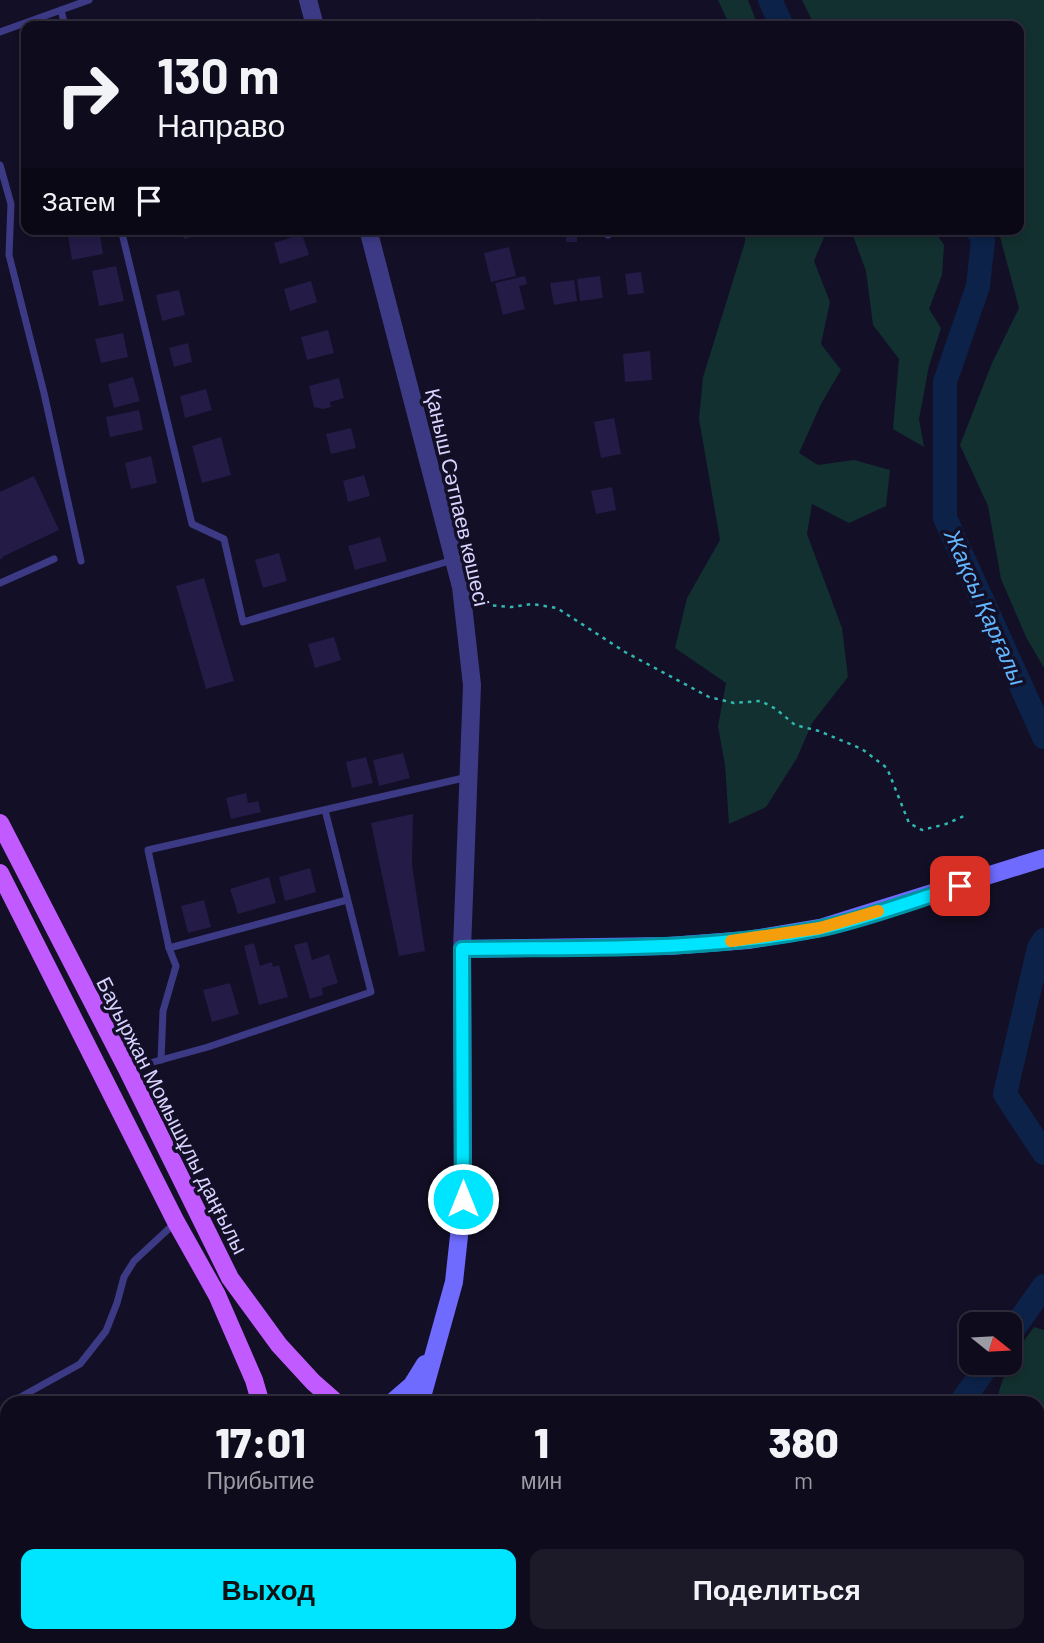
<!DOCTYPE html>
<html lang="ru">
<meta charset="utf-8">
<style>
body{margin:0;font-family:Barlow,sans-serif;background:#1c1929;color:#f1f3f6;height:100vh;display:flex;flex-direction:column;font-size:26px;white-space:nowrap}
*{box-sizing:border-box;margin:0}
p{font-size:23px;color:#9b9ba3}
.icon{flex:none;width:38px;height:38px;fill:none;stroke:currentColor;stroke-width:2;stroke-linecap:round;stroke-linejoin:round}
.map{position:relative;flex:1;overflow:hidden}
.details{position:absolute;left:0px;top:1396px;width:1045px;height:247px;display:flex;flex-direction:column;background:#0e0b1c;border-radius:21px 21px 0 0;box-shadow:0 4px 10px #0003,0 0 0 2px #2e2b3b}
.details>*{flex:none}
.banner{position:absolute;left:21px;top:21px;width:1003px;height:214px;border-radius:14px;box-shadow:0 4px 10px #0003,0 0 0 2px #2e2b3b;background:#0e0b1c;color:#f1f3f6;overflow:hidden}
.needle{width:46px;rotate:108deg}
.fabs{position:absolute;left:959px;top:1312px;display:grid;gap:14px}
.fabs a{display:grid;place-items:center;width:63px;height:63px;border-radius:14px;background:#0e0b1c;box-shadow:0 4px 10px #0003,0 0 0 2px #2e2b3b;font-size:35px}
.pin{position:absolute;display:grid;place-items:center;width:60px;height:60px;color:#fff;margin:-30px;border-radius:14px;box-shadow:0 4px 10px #0006}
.me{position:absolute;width:77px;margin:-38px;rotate:0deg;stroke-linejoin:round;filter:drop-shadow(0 0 5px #0008)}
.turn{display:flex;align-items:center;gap:24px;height:147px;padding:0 21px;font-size:32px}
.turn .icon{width:91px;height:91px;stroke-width:2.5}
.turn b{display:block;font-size:49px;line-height:60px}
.then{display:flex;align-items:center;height:66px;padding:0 21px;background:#0003;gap:14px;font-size:26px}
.eta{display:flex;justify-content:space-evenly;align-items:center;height:119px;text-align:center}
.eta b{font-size:42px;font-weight:800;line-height:49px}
.cta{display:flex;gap:14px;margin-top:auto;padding:14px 21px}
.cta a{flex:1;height:80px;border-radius:14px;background:#00e5ff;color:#111;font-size:28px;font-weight:800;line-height:80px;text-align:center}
.cta a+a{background:#1c1929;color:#f1f3f6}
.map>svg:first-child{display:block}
.green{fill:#12302f}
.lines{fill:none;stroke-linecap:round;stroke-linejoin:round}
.river{stroke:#0c2248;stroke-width:24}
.building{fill:#241b47}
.path{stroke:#2fb8b0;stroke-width:2.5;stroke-dasharray:3.5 5;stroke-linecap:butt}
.service{stroke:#3d3a85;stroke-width:7}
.tertiary{stroke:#3d3a85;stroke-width:18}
.secondary{stroke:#6f6bff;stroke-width:18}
.primary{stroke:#c25bff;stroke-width:18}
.route-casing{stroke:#0095a6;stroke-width:18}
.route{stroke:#00e5ff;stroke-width:12}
.slow{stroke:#f59e0b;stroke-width:12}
.labels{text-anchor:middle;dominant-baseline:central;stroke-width:7;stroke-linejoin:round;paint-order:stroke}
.street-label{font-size:21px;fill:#d9d4ff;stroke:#130f26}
.water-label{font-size:23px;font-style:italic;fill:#62b6ff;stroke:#130f26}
</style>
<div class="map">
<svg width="1044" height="1643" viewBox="0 0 1044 1643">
<rect width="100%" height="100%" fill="#130f26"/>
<g class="green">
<polygon points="718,0 748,0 758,26 730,26"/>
<polygon points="802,0 1044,0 1044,668 1026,637 1001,579 988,506 960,445 992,363 1019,308 998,229 1018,229 1018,26 815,26"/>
<polygon points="745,229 933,229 944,245 942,275 929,309 941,328 929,366 919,419 924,447 893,429 899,359 873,325 866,271 852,233 825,235 814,261 830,302 821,344 841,370 821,404 799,453 818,465 854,460 890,470 886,506 849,523 812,504 807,534 842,628 848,677 812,723 797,758 766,807 729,824 725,765 718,726 726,683 675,648 687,598 720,540 699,419 703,377 745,242"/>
<path d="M1034,1327L1044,1330V1643H976V1636H1038V1404L997,1403C1000,1376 1017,1349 1034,1327Z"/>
</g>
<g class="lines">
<g class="river">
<polyline points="770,0 782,26"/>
<polyline points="977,229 983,240 978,286 945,382 945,518 1044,737"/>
<polyline points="1044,940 1039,948 1005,1094 1044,1153"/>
<polyline points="1010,1334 1044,1286"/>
<polyline points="960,1404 989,1363"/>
<polyline points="936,1636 940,1643"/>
</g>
</g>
<g class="building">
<polygon points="539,18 540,26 512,26 512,24"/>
<polygon points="67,229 99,229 103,254 72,260"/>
<polygon points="182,229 208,229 208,233 184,239"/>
<polygon points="566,229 593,229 593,232 577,232 577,242 566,242"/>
<polygon points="302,234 309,255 280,264 274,243"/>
<polygon points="509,247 516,276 491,282 484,253"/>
<polygon points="116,266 124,301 99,306 92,271"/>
<polygon points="641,272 644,293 628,295 625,274"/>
<polygon points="525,276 527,284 519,286 525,309 503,315 495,283"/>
<polygon points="600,276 603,298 580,301 577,279"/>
<polygon points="574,280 577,301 554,305 550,283"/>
<polygon points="311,281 317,302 290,311 284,289"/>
<polygon points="179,290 185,315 162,321 156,295"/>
<polygon points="328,330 334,353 307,360 301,337"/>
<polygon points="123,333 128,357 101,363 95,339"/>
<polygon points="188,343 192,362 174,367 169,348"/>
<polygon points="650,351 652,380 625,382 623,354"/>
<polygon points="133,377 140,401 114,408 108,384"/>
<polygon points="339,378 344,398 330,402 331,407 323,409 314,407 309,386"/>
<polygon points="206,389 212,410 185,418 180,396"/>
<polygon points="139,410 143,430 110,437 106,417"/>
<polygon points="614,418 621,454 601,458 594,422"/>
<polygon points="351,428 356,448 331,454 326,434"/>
<polygon points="221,437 231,475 202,483 192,446"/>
<polygon points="151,456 157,483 131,489 125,463"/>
<polygon points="364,475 370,496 348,502 343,481"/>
<polygon points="34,476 59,530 4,556 0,560 0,492"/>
<polygon points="612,487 616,510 596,514 591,491"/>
<polygon points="380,537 387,561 355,570 348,546"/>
<polygon points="279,553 287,581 263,588 255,560"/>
<polygon points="204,578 234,681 206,689 176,586"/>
<polygon points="334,637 341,660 315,668 308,644"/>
<polygon points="403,753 410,778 379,786 373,760"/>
<polygon points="366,757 373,783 352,788 346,762"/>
<polygon points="246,793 248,803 258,801 261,812 231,819 226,798"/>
<polygon points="413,814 412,865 425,951 399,956 371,823"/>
<polygon points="310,868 316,892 285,901 279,877"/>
<polygon points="269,877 276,903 238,914 230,889"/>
<polygon points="204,900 211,927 188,933 181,906"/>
<polygon points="307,942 312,960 329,954 338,983 322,988 323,995 310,999 294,945"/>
<polygon points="254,943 260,966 272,962 273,967 279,965 288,997 259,1005 244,946"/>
<polygon points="230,983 239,1014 212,1022 203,990"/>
</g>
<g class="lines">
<polyline class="path" points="476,604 511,607 532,604 557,608 625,652 709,697 734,703 761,701 776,709 795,725 819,731 862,749 887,768 909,823 922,830 946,824 964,816"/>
<g class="service">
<polyline points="65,26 61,10 89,0"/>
<polyline points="0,32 61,10"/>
<polyline points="0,165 11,204 9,255 44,393 81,561"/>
<polyline points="121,229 192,524 224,539 243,622 453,560"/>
<polyline points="607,229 608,235"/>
<polyline points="0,583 54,559"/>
<polyline points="169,948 347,900"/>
<polyline points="161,1060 163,1011 176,966 169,948 148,850 468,777"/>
<polyline points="128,1069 208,1047 371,992 325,810"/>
<polyline points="8,1404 80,1364 106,1331 117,1303 124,1277 134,1261 176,1222"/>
</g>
<g class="tertiary">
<polyline points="308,0 315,26"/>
<polyline points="368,229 461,587 472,685 462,949"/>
</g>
<g class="secondary">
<polyline points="390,1404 412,1385 425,1364"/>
<polyline points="420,1404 454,1282 463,1199 462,949 669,946 748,940 820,928 1044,858"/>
</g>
<g class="primary">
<polyline points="0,823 127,1069 230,1278 279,1345 313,1382 338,1404"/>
<polyline points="0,873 176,1222 217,1295 254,1380 261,1404"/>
<polyline points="367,1636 371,1643"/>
<polyline points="416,1636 418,1643"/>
</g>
</g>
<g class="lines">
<defs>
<path id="route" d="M463,1199L462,949C581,947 700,952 817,929C862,920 915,900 960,886"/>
</defs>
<use href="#route" class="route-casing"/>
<use href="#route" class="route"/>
<polyline class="slow" points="731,941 820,928 878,911"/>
</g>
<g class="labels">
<g class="street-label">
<text transform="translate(458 497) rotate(77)">Қаныш Сәтпаев көшесі</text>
<text transform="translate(173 1115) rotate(63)">Бауыржан Момышұлы даңғылы</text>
</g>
<g class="water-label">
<text transform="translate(986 607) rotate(66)">Жақсы Қарғалы</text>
</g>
</g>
</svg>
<div class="fabs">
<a><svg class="needle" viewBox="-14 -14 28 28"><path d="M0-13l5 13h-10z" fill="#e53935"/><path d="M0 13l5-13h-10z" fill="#9b9ba3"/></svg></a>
</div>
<div class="pin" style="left:960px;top:886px;background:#d93025"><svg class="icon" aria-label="arrive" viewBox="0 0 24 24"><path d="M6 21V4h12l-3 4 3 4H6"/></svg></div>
<svg class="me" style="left:463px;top:1199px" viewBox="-20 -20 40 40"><circle r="17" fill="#00e5ff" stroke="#fff" stroke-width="3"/><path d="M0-11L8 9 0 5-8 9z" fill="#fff"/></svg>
<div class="banner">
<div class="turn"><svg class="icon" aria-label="right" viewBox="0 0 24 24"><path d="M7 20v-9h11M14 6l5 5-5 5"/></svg><div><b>130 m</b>Направо</div></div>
<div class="then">Затем<svg class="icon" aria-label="arrive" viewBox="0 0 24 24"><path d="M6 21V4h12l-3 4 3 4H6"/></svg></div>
</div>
<section class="details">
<div class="eta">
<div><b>17:01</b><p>Прибытие</p></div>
<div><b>1</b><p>мин</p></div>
<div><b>380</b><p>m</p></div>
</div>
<div class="cta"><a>Выход</a><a>Поделиться</a></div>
</section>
</div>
